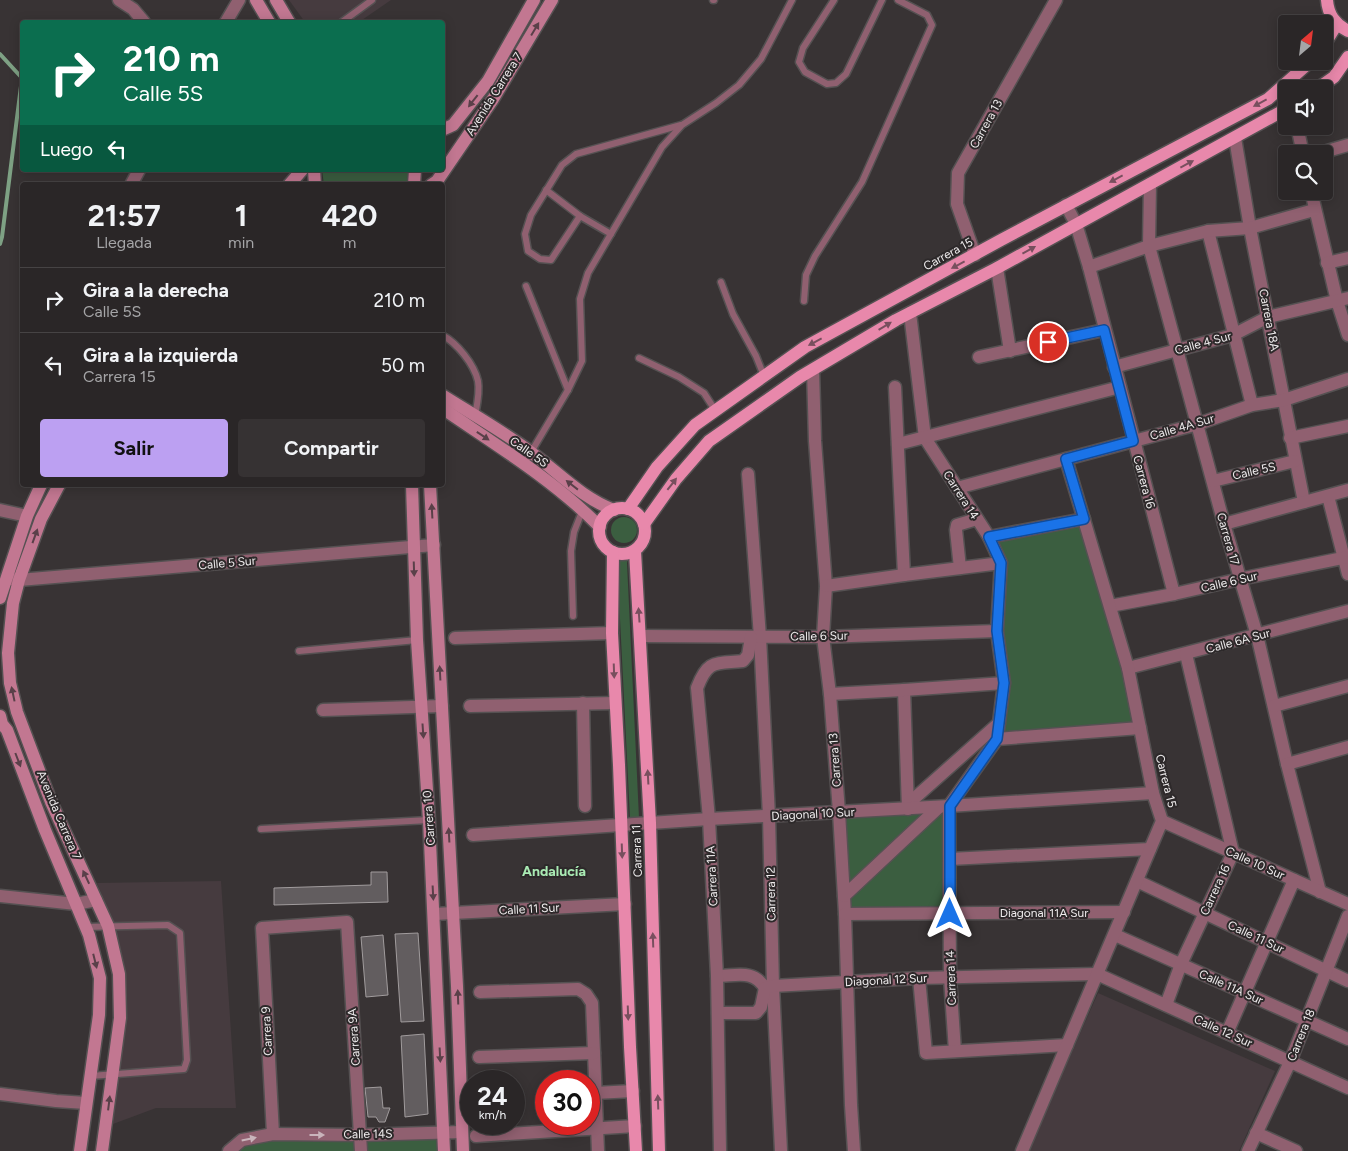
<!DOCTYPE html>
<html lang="es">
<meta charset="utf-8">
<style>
body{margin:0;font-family:Figtree,sans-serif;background:#363233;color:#f1f3f6;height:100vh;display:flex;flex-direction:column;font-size:19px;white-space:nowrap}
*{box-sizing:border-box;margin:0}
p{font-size:16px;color:#a5a5a7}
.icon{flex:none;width:28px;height:28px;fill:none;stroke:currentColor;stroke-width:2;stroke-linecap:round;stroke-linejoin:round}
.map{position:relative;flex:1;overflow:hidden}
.panel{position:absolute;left:20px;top:182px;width:425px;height:305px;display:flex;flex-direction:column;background:#2a2627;border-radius:5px;box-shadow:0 2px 12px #0003,0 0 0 1px #464344}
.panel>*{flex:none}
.hud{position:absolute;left:20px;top:20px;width:425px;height:152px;border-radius:5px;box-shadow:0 2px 12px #0003,0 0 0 1px #464344;background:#0b6e4f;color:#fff;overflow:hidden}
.needle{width:32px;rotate:28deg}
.controls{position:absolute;left:1278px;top:15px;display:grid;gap:10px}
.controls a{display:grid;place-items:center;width:55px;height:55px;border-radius:5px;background:#2a2627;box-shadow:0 2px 12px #0003,0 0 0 1px #464344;font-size:25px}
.speed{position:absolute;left:460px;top:1070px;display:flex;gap:10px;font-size:25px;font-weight:700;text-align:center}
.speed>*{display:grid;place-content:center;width:65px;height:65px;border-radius:50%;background:#2a2627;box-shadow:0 2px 12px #0003,0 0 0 1px #464344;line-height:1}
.speed small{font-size:12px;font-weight:400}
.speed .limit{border:8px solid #d22;background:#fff;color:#111}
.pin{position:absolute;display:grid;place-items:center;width:42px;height:42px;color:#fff;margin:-21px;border:2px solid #fff;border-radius:50%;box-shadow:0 1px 5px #0007}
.me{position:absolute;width:55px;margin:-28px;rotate:0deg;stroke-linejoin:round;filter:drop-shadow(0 0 4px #0008)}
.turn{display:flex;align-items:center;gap:18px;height:105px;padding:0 20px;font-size:22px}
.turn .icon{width:65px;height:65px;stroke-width:2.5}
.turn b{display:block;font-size:35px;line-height:42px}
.then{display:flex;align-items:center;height:48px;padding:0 20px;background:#0003;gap:10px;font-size:19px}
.eta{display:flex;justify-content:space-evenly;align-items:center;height:85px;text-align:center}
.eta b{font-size:30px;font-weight:700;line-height:35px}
.button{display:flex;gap:10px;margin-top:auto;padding:10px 20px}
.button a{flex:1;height:58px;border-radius:5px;background:#bca0f2;color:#111;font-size:20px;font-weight:700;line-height:58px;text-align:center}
.button a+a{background:#363233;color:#f1f3f6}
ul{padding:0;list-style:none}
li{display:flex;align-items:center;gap:15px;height:65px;padding:0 20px;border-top:1px solid #464344}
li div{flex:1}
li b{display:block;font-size:19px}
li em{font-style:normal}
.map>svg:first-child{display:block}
.built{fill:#463b3f}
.green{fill:#3b5e40}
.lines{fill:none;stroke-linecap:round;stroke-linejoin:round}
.stream{stroke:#7ea184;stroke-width:4}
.building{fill:#625d5f;stroke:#a19c9d}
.lane-casing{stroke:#555152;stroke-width:9}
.street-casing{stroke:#555152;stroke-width:15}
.secondary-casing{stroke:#555152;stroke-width:15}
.primary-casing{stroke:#555152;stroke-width:15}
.lane{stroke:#906070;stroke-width:6}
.street{stroke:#906070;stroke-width:12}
.secondary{stroke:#c27791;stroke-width:12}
.primary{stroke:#e888ab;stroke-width:12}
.oneway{fill:#5a4049}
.oneway2{fill:#784f5e}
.oneway3{fill:#c9b4bb}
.route-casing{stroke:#114b97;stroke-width:12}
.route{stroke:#1a73e8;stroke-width:9}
.labels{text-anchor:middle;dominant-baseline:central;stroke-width:4;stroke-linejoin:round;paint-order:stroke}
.street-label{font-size:12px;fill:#efeced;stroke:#2d292a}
.neighbourhood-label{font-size:14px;font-weight:bold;fill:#a9eab3;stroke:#2d292a}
</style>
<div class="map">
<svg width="1348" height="1151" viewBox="0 0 1348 1151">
<rect width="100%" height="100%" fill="#383334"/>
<g class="built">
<polygon points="289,0 391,0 359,22 305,22"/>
<polygon points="221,881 236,1108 156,1108 113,1124 126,1018 126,974 116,931 97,883"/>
<polygon points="1098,993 1275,1071 1239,1151 1028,1151"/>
</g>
<g class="green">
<polygon points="322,170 410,170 408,185 324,185"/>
<circle cx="624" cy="530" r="13"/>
<polygon points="1084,519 1140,728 997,739 1001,563 989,537"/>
<polygon points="617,559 628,559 627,563 639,818 630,818"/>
<polygon points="904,812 944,814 946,909 850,910 842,816"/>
<polygon points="441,1137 440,1151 366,1151 366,1140"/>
<polygon points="275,1139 357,1140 357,1151 236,1151 243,1145"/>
</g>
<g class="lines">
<polyline class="stream" points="0,54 22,78 2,237 0,244"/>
</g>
<g class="building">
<polygon points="371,872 387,872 388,902 274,905 274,888 371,885"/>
<polygon points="418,933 424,1021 401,1022 395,934"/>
<polygon points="383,935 388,995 366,997 361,937"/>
<polygon points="424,1034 428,1114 405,1117 401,1036"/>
<polygon points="381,1087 383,1108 390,1108 385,1122 379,1122 376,1117 368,1117 365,1088"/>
</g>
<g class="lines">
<defs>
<g id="lane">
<polyline points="713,0 714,0"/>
<polyline points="834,0 803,48 799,62 805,72 827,84 836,83 846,74 882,0"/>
<polyline points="342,22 372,0"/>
<polyline points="546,190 580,216"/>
<polyline points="611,234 580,216 551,260 540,259 528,251 525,234 531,215 562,165 576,154 681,125"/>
<polyline points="721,282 733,314 756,356 764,376"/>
<polyline points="526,286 568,390"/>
<polyline points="804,301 806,275 815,256 862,182 932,25 927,15 898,0"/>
<path d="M442,335C457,343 474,364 478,381C480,392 477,405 475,416"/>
<polyline points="639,358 679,377 704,393 715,410"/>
<polyline points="524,464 568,390 582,361 580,299 588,273 662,147 682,125 716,103 739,85 761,59 792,0"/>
<polyline points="573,616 571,551 574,532 583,509"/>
<polyline points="299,651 417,640"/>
<polyline points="261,829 429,820"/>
<polyline points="85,927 168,925 180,933 187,1060 184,1069 90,1076"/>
</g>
<g id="street">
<polyline points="119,0 133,9 144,22"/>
<polyline points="226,22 239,0"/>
<polyline points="1297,126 1303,154"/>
<polyline points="1235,138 1250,228 1304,502"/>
<polyline points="1317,154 1348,145"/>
<polyline points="1150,184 1149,246 1224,524 1257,635 1287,764 1320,892"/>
<polyline points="131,185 139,170"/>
<polyline points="1311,191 1337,301 1348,335"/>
<polyline points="1066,205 1076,224 1089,267 1174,594"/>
<polyline points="1208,231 1252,405"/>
<polyline points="975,255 957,204 958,173 1056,0"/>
<polyline points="1327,263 1348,258"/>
<polyline points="1089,267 1149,246 1208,231 1250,228 1314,210"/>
<polyline points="997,268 1010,351"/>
<polyline points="910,313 925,438 989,537 1001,563 997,631 1004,683 997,739 949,806 950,978 955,1051"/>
<polyline points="979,357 1104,330"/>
<polyline points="1114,367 1233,335 1268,317 1348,298"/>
<polyline points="813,370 815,441 826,586 823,637 830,694 839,812 845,914 851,1105 854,1151"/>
<polyline points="895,387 904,575"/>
<polyline points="1290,438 1348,426"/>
<polyline points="898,444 1120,387"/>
<polyline points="748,474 760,637 769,816 773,986 781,1151"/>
<polyline points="1213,481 1295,461"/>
<polyline points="957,488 1198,424 1252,405 1284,400 1348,379"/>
<polyline points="1328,496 1348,574"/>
<polyline points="0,510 27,516"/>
<polyline points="1224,524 1348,490"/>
<polyline points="989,537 1084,519"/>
<polyline points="960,568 956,530 957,525 977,519"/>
<polyline points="10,579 19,580 434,545"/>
<polyline points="826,586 904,575 1001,563"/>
<polyline points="1110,606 1174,594 1240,579 1348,557"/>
<polyline points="640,636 823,637 997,631"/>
<polyline points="455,638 612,633"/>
<polyline points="1128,668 1348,611"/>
<polyline points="904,690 908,809"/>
<polyline points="830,694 904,690 1004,683"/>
<polyline points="583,703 585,806"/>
<polyline points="470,706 615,703"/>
<polyline points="1274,706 1348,686"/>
<polyline points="323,710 442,706"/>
<polyline points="997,739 1140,728"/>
<polyline points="1287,764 1348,747"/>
<polyline points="908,804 999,723"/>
<polyline points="1162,821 1348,904"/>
<polyline points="473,835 709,819 949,806 1153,793"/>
<polyline points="950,859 1150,849"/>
<polyline points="1137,881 1348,981"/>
<polyline points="0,896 76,904 96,900"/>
<polyline points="844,896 939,807"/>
<polyline points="434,914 625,904"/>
<polyline points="845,914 1124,912"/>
<polyline points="1115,935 1348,1039"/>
<path d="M717,976C737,976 753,969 765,988"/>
<polyline points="919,978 926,1053 1067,1045"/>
<polyline points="480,992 578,989 586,994 592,1003 598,1151"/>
<polyline points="1166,1005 1181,964 1233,853 1186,654"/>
<polyline points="718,1013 756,1013 761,1007 765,988 773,986 919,978 1097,974 1348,1088"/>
<polyline points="1227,1033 1294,880"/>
<polyline points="479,1057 594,1053"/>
<polyline points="595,1093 633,1091"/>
<polyline points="0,1094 56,1101 86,1103"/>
<polyline points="1256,1133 1296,1151"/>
<polyline points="273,1134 262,928 347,922 361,1151"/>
<polyline points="476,1136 635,1126"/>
<polyline points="229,1151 242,1140 273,1134 360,1135 462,1132"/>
<path d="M720,1151L717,976L709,819L697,688C708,659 715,664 743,661L748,655L751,637"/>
<polyline points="1022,1151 1162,821 1153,793 1128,668 1066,459"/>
<polyline points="1248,1151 1290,1062 1348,916"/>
</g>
<g id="secondary">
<polyline points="256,0 269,22"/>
<polyline points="276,0 289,22"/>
<polyline points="442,130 453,125 488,81 534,0"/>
<polyline points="314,170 315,185"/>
<polyline points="289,185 302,170"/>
<polyline points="414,185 415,170"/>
<polyline points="431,185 437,181 493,99 552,0"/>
<path d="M442,395C472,414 504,432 532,453C559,473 582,498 614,510"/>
<path d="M442,408C496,445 554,480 600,527"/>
<polyline points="59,485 41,519 19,580 13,603 8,653 10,683 17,712 51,802 108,926 119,974 120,1018 102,1151"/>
<polyline points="412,485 417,640 429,820 444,1151"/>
<polyline points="430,485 457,986 463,1151"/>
<polyline points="0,598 27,516 41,485"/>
<polyline points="0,716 2,724 7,730 45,830 89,935 100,978 99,1015 80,1151"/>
</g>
<g id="primary">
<path d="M1327,0C1328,15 1335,24 1348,31"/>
<polyline points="1324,45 1337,24"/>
<polyline points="1317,89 1334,77 1348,57"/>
<circle cx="622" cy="531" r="23"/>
<polyline points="628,509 657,467 695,425 805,347 1001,240 1268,99 1311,61"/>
<polyline points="644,524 676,479 709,441 800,377 896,320 997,268 1286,109"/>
<polyline points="635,551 650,823 659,1151"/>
<polyline points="613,552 612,633 619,765 630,1047 636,1151"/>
</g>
</defs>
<use href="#lane" class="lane-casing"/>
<use href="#street" class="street-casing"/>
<use href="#secondary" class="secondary-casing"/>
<use href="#primary" class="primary-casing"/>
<use href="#lane" class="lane"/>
<use href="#street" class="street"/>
<use href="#secondary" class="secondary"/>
<use href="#primary" class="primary"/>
</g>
<defs><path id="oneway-solid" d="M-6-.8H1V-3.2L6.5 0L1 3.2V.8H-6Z" transform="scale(1.25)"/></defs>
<g class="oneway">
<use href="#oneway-solid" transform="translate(535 29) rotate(-59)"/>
<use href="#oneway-solid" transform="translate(473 101) rotate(128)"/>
<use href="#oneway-solid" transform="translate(483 436) rotate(34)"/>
<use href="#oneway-solid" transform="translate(572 485) rotate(-142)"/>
<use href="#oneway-solid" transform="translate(432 511) rotate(-93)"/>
<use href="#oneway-solid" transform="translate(35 536) rotate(-70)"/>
<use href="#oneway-solid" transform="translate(414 569) rotate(88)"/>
<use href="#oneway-solid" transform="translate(440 673) rotate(-93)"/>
<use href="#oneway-solid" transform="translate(13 694) rotate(-102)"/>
<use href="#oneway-solid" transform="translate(423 731) rotate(86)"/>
<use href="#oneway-solid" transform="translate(18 760) rotate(69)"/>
<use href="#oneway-solid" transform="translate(449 835) rotate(-93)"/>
<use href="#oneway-solid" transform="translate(86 877) rotate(-115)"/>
<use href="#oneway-solid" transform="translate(433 893) rotate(87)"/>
<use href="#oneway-solid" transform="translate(95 961) rotate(76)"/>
<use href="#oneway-solid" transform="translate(458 997) rotate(-92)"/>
<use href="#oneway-solid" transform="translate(440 1055) rotate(87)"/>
<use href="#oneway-solid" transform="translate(109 1103) rotate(-83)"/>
</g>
<g class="oneway2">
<use href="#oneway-solid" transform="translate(1260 103) rotate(152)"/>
<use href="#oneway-solid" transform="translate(1187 164) rotate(-28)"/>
<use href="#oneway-solid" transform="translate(1116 179) rotate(152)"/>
<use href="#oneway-solid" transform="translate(1029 250) rotate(-29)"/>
<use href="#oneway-solid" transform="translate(958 265) rotate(152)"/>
<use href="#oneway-solid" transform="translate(885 326) rotate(-31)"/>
<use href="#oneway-solid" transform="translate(815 342) rotate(152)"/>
<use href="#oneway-solid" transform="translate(672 484) rotate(-52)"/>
<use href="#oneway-solid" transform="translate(639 615) rotate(-94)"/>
<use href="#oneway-solid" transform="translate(614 671) rotate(88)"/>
<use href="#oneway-solid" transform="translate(648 777) rotate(-93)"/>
<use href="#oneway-solid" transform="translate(622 851) rotate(88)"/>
<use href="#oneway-solid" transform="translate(653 940) rotate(-92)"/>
<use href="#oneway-solid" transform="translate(628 1013) rotate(88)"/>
<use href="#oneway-solid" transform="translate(658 1102) rotate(-92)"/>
</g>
<g class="oneway3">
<use href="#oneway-solid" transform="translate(317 1135)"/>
<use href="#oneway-solid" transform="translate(249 1139) rotate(-12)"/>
</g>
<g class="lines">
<defs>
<polyline id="route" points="950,914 950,806 997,739 1004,683 997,631 1001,563 989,537 1084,519 1066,459 1133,441 1104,330 1048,342"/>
</defs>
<use href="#route" class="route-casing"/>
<use href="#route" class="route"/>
</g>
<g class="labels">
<g class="street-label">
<text transform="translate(494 94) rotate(-58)">Avenida Carrera 7</text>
<text transform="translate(986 124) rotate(-61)">Carrera 13</text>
<text transform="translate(948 254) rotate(-29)">Carrera 15</text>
<text transform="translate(1269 320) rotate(79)">Carrera 18A</text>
<text transform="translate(1203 343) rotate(-15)">Calle 4 Sur</text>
<text transform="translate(1182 427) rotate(-16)">Calle 4A Sur</text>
<text transform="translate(529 452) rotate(35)">Calle 5S</text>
<text transform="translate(1254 471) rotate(-13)">Calle 5S</text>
<text transform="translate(1144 482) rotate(75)">Carrera 16</text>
<text transform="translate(961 495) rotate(57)">Carrera 14</text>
<text transform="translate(1228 539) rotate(74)">Carrera 17</text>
<text transform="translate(227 563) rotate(-5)">Calle 5 Sur</text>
<text transform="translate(1229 582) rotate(-13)">Calle 6 Sur</text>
<text transform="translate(819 636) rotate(-1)">Calle 6 Sur</text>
<text transform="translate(1238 641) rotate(-15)">Calle 6A Sur</text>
<text transform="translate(835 760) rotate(-94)">Carrera 13</text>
<text transform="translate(1166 781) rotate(76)">Carrera 15</text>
<text transform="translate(813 814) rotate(-3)">Diagonal 10 Sur</text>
<text transform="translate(59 815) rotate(67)">Avenida Carrera 7</text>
<text transform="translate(429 818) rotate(-94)">Carrera 10</text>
<text transform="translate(637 851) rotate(-92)">Carrera 11</text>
<text transform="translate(1255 863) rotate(24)">Calle 10 Sur</text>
<text transform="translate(712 876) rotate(-93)">Carrera 11A</text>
<text transform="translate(1215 890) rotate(-65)">Carrera 16</text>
<text transform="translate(771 894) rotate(-91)">Carrera 12</text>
<text transform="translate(529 909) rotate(-3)">Calle 11 Sur</text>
<text x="1044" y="913">Diagonal 11A Sur</text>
<text transform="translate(1256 937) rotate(25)">Calle 11 Sur</text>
<text transform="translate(951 978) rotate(-92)">Carrera 14</text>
<text transform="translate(886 980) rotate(-3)">Diagonal 12 Sur</text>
<text transform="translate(1231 987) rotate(24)">Calle 11A Sur</text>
<text transform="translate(267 1031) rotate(-93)">Carrera 9</text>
<text transform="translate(1223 1031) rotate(24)">Calle 12 Sur</text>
<text transform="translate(1301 1035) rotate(-68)">Carrera 18</text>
<text transform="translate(354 1037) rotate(-94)">Carrera 9A</text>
<text transform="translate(368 1134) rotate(-1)">Calle 14S</text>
</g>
<g class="neighbourhood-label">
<text x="554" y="871">Andalucía</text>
</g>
</g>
</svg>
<div class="controls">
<a><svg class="needle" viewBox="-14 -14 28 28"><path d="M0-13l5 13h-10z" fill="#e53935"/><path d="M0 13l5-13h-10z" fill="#a5a5a7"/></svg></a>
<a><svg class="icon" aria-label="sound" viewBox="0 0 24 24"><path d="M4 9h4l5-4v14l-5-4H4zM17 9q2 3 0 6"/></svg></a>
<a><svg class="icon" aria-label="search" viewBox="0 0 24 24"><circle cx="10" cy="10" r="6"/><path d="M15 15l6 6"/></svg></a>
</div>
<div class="speed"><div>24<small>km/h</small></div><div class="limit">30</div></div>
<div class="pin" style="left:1048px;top:342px;background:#d93025"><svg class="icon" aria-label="arrive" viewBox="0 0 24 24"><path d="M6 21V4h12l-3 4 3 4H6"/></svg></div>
<svg class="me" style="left:950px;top:914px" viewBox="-20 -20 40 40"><path d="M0-17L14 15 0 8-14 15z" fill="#1a73e8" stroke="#fff" stroke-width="4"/></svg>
<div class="hud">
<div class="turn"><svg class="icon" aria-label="right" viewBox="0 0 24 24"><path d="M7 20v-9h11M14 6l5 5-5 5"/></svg><div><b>210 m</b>Calle 5S</div></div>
<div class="then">Luego<svg class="icon" aria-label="left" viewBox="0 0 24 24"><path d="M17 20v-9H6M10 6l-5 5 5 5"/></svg></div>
</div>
<section class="panel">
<div class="eta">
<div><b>21:57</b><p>Llegada</p></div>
<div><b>1</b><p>min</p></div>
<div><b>420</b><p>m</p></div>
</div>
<ul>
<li><svg class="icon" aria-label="right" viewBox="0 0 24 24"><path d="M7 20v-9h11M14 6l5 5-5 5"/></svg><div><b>Gira a la derecha</b><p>Calle 5S</p></div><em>210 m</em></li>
<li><svg class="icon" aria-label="left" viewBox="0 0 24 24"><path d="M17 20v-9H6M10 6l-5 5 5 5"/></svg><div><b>Gira a la izquierda</b><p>Carrera 15</p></div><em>50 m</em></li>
</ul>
<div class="button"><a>Salir</a><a>Compartir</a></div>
</section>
</div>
